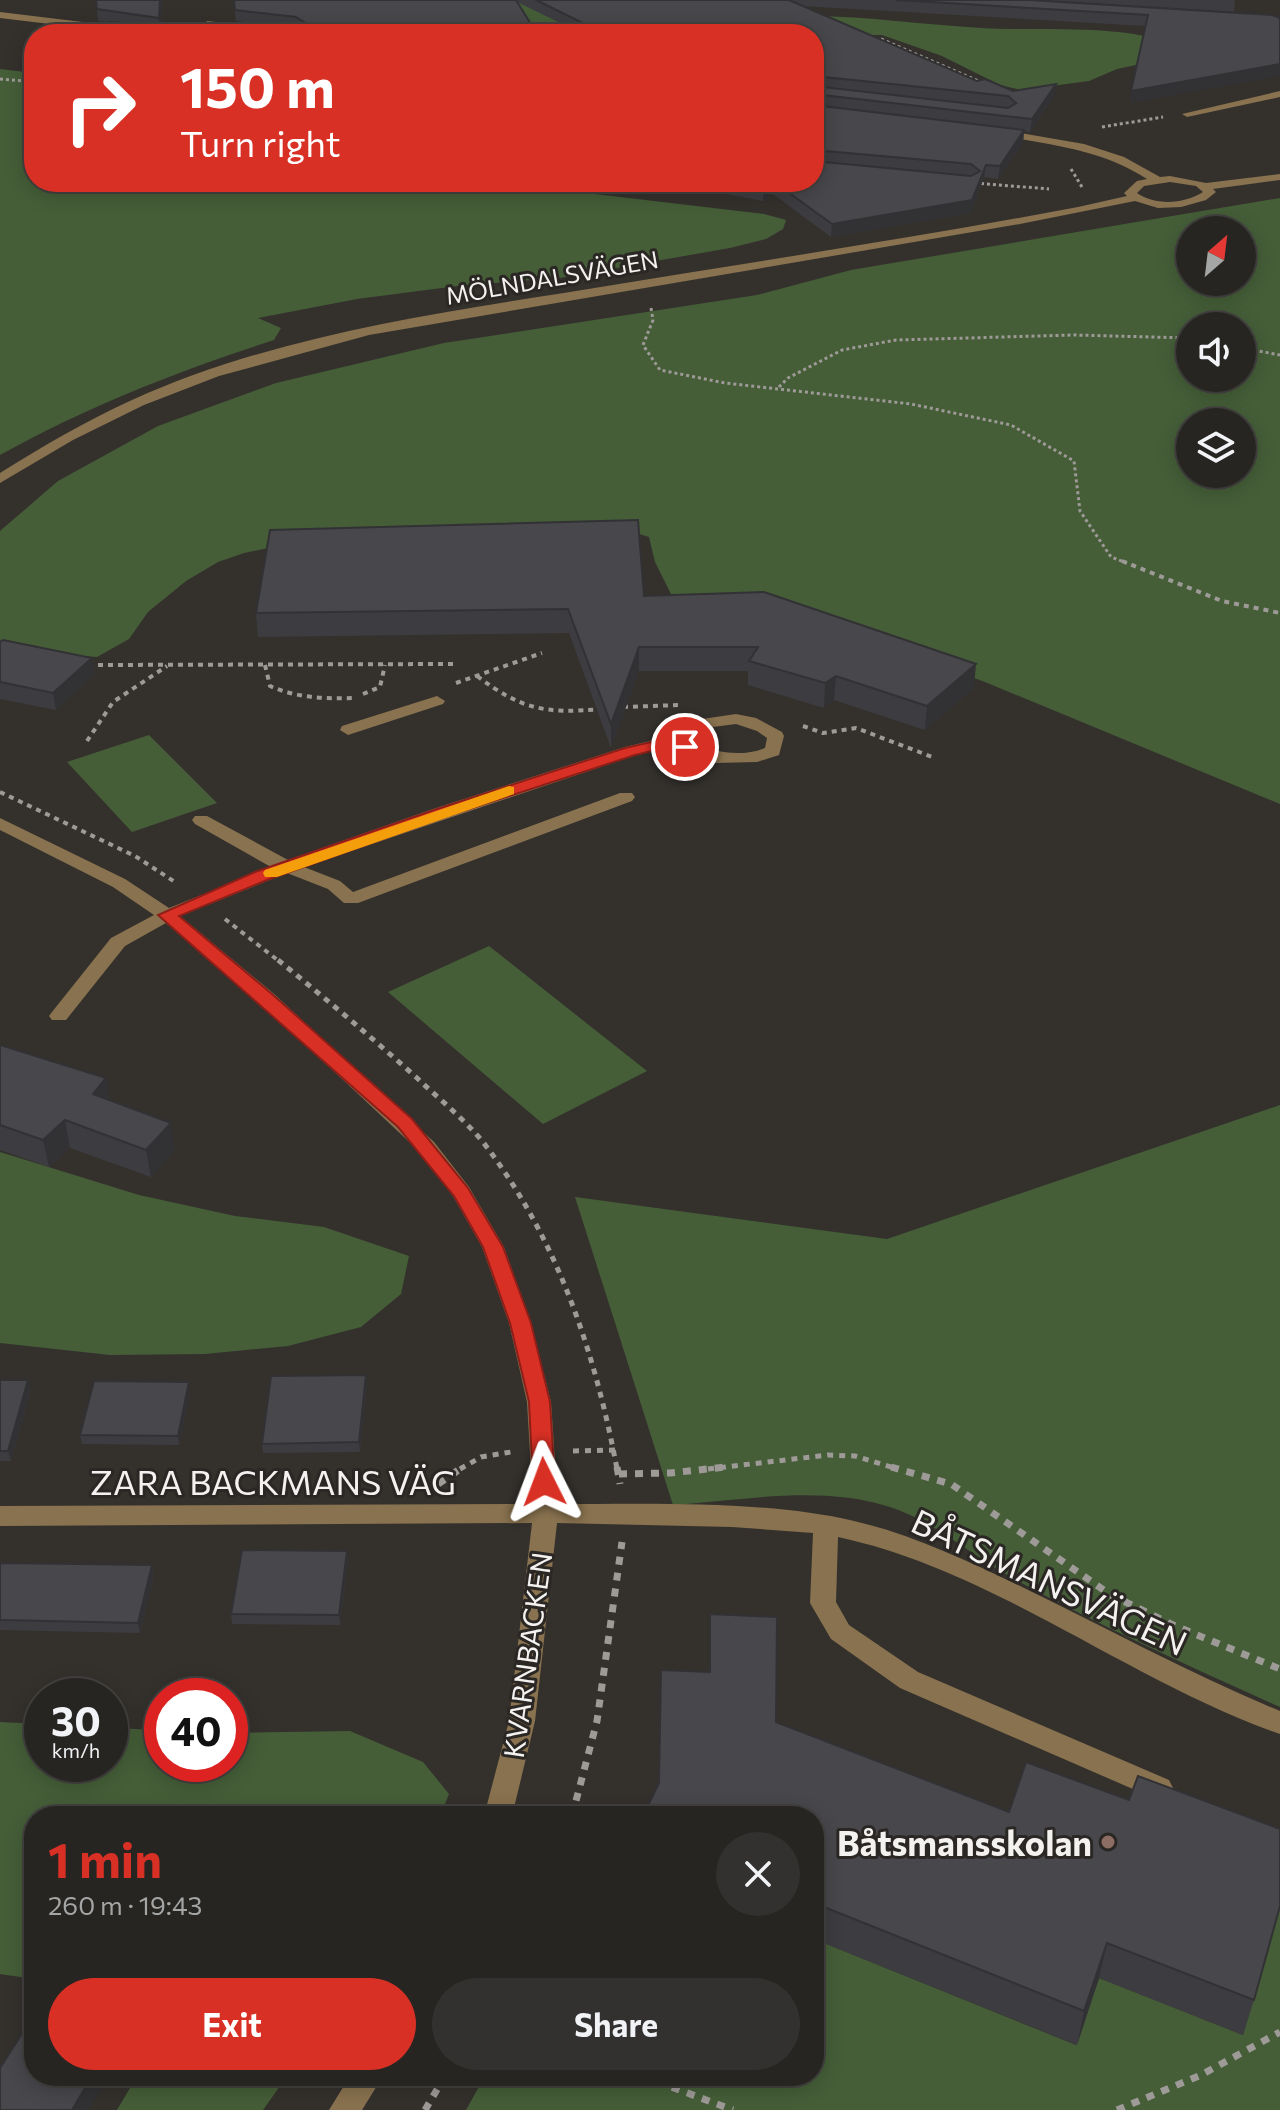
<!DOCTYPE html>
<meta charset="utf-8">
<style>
body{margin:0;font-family:Commissioner,sans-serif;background:#33312f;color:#f1f3f6;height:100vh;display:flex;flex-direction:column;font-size:30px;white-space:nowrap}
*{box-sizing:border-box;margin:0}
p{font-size:26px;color:#a4a5a5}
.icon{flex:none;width:44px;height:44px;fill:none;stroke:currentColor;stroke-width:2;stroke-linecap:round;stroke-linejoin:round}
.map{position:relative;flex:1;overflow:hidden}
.sheet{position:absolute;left:24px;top:1806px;width:800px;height:280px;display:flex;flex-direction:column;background:#272522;border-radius:32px;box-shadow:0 4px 20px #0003,0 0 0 2px #434240}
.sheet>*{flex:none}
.banner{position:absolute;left:24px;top:24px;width:800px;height:168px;border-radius:32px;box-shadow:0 4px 20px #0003,0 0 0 2px #434240;background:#d93025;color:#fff;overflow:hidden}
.needle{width:52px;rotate:28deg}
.fabs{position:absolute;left:1176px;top:216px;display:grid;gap:16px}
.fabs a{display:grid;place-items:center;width:80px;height:80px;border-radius:50%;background:#272522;box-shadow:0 4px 20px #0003,0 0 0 2px #434240;font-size:40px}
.speed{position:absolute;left:24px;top:1678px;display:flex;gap:16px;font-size:40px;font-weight:700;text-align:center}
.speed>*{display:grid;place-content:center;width:104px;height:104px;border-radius:50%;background:#272522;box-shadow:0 4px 20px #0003,0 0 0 2px #434240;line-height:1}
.speed small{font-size:20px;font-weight:400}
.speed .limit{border:12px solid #d22;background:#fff;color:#111}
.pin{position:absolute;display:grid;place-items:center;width:68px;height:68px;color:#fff;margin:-34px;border:4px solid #fff;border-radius:50%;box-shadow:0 2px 8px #0007}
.me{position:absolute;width:88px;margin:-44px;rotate:357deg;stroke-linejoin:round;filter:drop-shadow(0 0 6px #0008)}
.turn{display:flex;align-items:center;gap:28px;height:168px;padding:0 24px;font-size:36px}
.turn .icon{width:104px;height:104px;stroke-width:2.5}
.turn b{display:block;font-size:56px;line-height:68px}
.round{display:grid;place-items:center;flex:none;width:84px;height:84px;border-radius:42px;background:#33312f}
.headline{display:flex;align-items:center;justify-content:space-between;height:136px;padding:0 24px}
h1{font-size:48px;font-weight:700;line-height:60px;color:#d93025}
.primary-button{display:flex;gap:16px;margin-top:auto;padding:16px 24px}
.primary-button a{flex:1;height:92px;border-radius:48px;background:#d93025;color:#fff;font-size:32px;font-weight:700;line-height:92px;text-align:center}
.primary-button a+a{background:#33312f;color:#f1f3f6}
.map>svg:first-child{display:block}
.green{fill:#455e38;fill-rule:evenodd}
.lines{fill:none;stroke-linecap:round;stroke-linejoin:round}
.path-far3{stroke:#9d9a97;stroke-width:3;stroke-dasharray:3 3;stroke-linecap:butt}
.path-far2{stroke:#9d9a97;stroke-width:4;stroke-dasharray:5 5;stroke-linecap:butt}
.path-far1{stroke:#9d9a97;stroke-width:5;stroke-dasharray:6 6;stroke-linecap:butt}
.path{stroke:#9d9a97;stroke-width:7;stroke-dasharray:8 8;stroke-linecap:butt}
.minor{fill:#89724f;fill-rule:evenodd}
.wall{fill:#3d3d41}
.shaded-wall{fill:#323235}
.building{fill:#47474c;stroke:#323235;stroke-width:2}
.route{fill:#d93025;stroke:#8d1f18;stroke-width:2}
.slow{fill:#f59e0b}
.education-dot{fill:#8d6e63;stroke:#2a2724;stroke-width:3}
.labels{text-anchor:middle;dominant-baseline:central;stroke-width:6;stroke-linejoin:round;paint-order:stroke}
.far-street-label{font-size:24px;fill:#f4f2f0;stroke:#2a2724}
.street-label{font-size:28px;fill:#f4f2f0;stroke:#2a2724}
.near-street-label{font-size:34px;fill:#f4f2f0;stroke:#2a2724}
.near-poi-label{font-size:34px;font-weight:bold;fill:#f4f2f0;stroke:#2a2724;text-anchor:end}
</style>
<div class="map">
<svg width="1280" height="2110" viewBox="0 0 1280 2110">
<rect width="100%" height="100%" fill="#34312d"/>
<g class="green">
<path d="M554,0L811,16C868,16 924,25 982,28C1045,32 1137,21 1193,53L1117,69L1089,81L1021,90L1000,85L942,56L882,35L490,34L459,2Z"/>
<path d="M0,69L34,73V182H493L764,214L786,220L783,229L766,239L730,248L559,278L457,286L357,299L258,318L281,328L274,340C178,371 88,406 0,455Z"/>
<path d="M1280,198V804L985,682L880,644L672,596L655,562L649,537L629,531L288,544L244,553L218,562L186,581L148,612L129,639L97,657L0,650V531L58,481L158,426L276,383L444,343L757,295L851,270ZM1190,230H1242V282H1190ZM1190,326H1242V378H1190ZM1190,422H1242V474H1190Z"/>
<polygon points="149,735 217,803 132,832 67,762"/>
<polygon points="489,946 647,1071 543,1124 388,992"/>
<path d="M1280,1105V1707C1191,1667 1102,1627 1016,1580C973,1557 938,1523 890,1507C821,1485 744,1500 673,1505L575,1197L887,1239Z"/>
<polygon points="0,1152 139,1195 235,1216 324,1227 409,1256 401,1294 361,1327 288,1346 205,1354 110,1355 0,1343"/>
<polygon points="0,1722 42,1724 42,1764 110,1764 110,1728 162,1730 162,1764 230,1764 230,1733 350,1731 423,1762 449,1794 440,1816 34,1816 34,1979 0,1974"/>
<polygon points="1280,1904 1280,2110 466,2110 485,2076 814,2076 814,1939 1076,2045 1099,1978 1243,2035"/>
<polygon points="137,2076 287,2076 263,2110 117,2110"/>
</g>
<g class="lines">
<g class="path-far3">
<polyline points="881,39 983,83"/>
<polyline points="0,79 34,82"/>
<polyline points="1102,127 1163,117"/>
<polyline points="1071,169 1082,187"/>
<polyline points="975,183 1049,189"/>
<polyline points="651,308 653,320 643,345 660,370 725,383 911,404 1011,425 1074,461 1080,511 1111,557 1127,563"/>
<polyline points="1242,348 1280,355"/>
<polyline points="779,387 788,378 842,350 896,340 1074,335 1190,338"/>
</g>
<g class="path-far2">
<polyline points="1122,561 1222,601 1280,613"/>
<polyline points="98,665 455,664"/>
<path d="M265,665L270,686C297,698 325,699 354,698"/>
<path d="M477,676C522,710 546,714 601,709"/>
<polyline points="456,683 542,653"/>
<polyline points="363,694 380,687 385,665"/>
<polyline points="623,707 681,705"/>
<polyline points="803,726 823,733 856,728 935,758"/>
<polyline points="87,741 113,702 167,666"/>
<polyline points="0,792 135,856 175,882"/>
<polyline points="225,919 280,962"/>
</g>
<g class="path-far1">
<path d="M278,960C325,998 371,1037 417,1078C440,1100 466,1120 486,1146C558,1241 595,1352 617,1469"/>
<polyline points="573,1451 615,1450"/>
<polyline points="460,1469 481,1457 511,1452"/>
<polyline points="708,1469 828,1455 855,1456 898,1469"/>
</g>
<g class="path">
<polyline points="617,1467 620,1484"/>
<polyline points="891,1467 951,1484 1111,1595 1173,1625 1280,1669"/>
<polyline points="619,1474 670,1473 726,1467"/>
<polyline points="438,1484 463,1467"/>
<polyline points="572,1816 597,1721 622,1542"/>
<polyline points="642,2076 733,2110"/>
<polyline points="425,2110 445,2076"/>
<polyline points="1117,2110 1201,2075 1280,2032"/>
</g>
<g class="minor">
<polygon points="0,12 157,31 162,34 133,34 0,18"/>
<polygon points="207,21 297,31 302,34 271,34 204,26"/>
<polygon points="1280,91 1280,97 1187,117 1182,114"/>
<path d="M997,129L1084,144L1124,157L1160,177L1170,176L1206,183L1280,174V180L1213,189L1216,192L1206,200L1181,207L1158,208L1135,201L1020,224L369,335L219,376L144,405L73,440L0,483V473C43,446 86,421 132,400C284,331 456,311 619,284C772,259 925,236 1078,207L1127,196L1124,193L1137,181L1147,179C1099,148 1048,145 993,134L992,132ZM1170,182L1196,186L1203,192C1184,204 1156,206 1137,193L1144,186Z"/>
<polygon points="437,696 445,701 443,704 348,735 340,730 342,726"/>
<path d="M736,714L756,718L782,732L784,736L779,755L757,762L716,763L668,747L636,755L304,867L340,881L353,892L620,793H632L635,797L632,801L358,903H344L328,889L287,873L180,916L273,993L434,1142L469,1187L504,1247L531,1323L551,1402L558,1504C650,1504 765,1500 854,1521C911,1534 965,1560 1018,1585C1105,1627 1190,1674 1280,1711V1734C1128,1681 996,1571 838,1537L836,1602L849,1625L918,1672L1169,1780L1173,1788L1169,1796L1159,1800L1149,1796L900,1688L831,1639L810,1603L813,1533L732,1527L557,1523L535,1721L512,1816H484L509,1721L532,1523L0,1526V1506L533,1504L527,1402L509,1323L482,1247L453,1196L420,1152L259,1001L166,923L125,946L66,1020H52L49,1016L52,1012L111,938L154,915L113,887L0,830V818L125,879L169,908L271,867L195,824L192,820L195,816H207L288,860L433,809L625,747L663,738L702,719ZM736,724L757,731L767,738L765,748C737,759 710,750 682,741L713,727Z"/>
<polygon points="350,2076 383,2076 362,2110 329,2110"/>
</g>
</g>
<g class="wall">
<polygon points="96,0 162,0 160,34 109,34 108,22 98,21"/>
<polygon points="233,0 1030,0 1272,15 1267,77 1130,103 1145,26 802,6 977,81 1013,91 1054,96 1030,132 1024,131 1023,143 998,179 984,177 971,213 831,237 773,194 763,201 701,189 634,182 814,182 814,34 583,34 517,2 537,34 275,26 236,21"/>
<polygon points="1039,0 1233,0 1235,1 1234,12"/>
<polygon points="644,596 974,688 925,730 834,700 824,708 748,685 748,671 639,671 611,748 569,633 258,637 256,613"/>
<polygon points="0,642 92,658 95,674 56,710 0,699"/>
<polygon points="0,1045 106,1078 110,1101 175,1150 151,1177 70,1148 49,1167 0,1150"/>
<polygon points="366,1375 367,1385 360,1452 263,1453 262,1444"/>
<polygon points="0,1380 28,1380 31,1390 11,1461 0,1461"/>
<polygon points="190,1392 179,1445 82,1444 80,1435"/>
<polygon points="347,1551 348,1561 340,1625 232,1624 231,1614"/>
<polygon points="0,1563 152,1565 154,1575 140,1633 0,1630"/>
<polygon points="710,1614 776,1722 1254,2000 1243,2035 1099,1978 1077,2045 814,1939 814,1816 659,1783 709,1672"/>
</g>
<g class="shaded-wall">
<polygon points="160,0 162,0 160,30 159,18"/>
<polygon points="629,28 629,34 597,34 597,30"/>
<polygon points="1280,64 1280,76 1130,103 1131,91"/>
<polygon points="1056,84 1054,96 1030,132 1032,119"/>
<polygon points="1024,130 1023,143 998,179 1000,166"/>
<polygon points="986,165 984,177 971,213 831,237 832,224 972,200"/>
<polygon points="773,182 773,194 763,201 764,188"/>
<polygon points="639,647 639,671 611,748 611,724"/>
<polygon points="92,658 95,674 56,710 53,693"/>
<polygon points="976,664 974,688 925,730 927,706"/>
<polygon points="836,676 834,700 824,708 825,683"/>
<polygon points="106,1078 111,1105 93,1094"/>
<polygon points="65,1120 70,1148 49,1167 43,1140"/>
<polygon points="171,1123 175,1150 151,1177 146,1150"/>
<polygon points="366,1375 367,1385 360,1452 359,1442"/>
<polygon points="28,1380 31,1390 11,1461 8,1451"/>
<polygon points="189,1382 190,1392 179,1445 178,1436"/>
<polygon points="347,1551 348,1561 340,1625 339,1615"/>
<polygon points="152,1565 154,1575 140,1633 138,1623"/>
<polygon points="1107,1943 1099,1978 1077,2045 1084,2011"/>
<polygon points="92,2076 108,2076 88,2110 72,2110"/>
</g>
<g class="building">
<polygon points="96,0 160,0 159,18 97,9"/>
<polygon points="234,0 516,0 537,34 238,34 236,22 270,26 301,26 304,22 296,17 235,10"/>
<polygon points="536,0 789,0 977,81 985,79 1013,91 1056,84 1032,119 814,94 814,86 1008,108 1016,103 1008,96 814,76 814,34 621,34 629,28 597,30"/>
<polygon points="896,0 1030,0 1272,15 1280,18 1280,64 1131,91 1148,15"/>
<polygon points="108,22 158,25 158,34 127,34"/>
<polygon points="814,104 814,105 1024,130 1000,166 986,165 972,200 832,224 774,182 814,182 814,160 814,161 971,176 980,171 971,164 814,150"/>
<polygon points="730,182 773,182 764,188"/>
<polygon points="638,520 644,596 764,592 976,664 927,706 836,676 825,683 749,661 758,647 639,647 611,724 568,609 256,613 270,530"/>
<polygon points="3,640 92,658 53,693 0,682 0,642"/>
<polygon points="0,1045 106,1078 93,1094 171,1123 146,1150 65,1120 43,1140 0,1125"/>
<polygon points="366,1375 359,1442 262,1444 271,1376"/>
<polygon points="0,1380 28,1380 8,1451 0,1451"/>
<polygon points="94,1381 189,1382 178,1436 80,1435"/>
<polygon points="242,1550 347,1551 339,1615 231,1614"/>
<polygon points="0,1563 152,1565 138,1623 0,1620"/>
<polygon points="710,1614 777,1617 776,1722 1009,1812 1026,1762 1129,1800 1138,1776 1280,1829 1280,1906 1254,2000 1107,1943 1084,2011 814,1903 814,1816 643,1816 659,1783 661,1670 710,1672"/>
<polygon points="34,2015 34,2076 92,2076 72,2110 0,2110 0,2068"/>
</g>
<polygon class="route" points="669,738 692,747 685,752 668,747 635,755 445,817 267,880 179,916 272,994 412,1119 468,1188 503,1247 531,1323 550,1402 555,1482 552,1488 544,1491 536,1488 533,1482 529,1402 510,1323 483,1247 454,1196 398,1127 158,915 255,872 434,810 625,748"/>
<polygon class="slow" points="509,786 514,787 514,794 277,877 265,877 263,873 265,870"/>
<circle class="education-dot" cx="1108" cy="1842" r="8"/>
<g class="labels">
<g class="far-street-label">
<text transform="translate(552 277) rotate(-10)">MÖLNDALSVÄGEN</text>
</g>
<g class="street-label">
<text transform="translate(527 1655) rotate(-82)">KVARNBACKEN</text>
</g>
<g class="near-street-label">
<text x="273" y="1481">ZARA BACKMANS VÄG</text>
<text transform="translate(1050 1581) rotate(25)">BÅTSMANSVÄGEN</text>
</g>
<g class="near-poi-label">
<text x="1092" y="1842">Båtsmansskolan</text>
</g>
</g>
</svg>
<div class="fabs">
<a><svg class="needle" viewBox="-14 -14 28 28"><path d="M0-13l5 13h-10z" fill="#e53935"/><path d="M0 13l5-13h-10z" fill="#a4a5a5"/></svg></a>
<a><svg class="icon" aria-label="sound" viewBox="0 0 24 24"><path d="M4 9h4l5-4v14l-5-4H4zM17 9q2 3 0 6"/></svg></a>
<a><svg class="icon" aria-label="layers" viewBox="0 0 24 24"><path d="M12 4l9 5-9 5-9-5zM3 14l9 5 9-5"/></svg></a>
</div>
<div class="speed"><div>30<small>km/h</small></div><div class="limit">40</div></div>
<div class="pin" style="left:685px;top:747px;background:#d93025"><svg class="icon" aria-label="arrive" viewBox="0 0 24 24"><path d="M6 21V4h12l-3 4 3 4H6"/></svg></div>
<svg class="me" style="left:544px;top:1482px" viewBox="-20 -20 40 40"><path d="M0-17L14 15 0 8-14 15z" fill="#d93025" stroke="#fff" stroke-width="4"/></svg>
<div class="banner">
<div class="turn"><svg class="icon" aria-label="right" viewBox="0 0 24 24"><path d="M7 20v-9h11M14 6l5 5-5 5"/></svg><div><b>150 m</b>Turn right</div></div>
</div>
<section class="sheet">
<div class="headline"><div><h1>1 min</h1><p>260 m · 19:43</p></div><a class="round"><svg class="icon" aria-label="close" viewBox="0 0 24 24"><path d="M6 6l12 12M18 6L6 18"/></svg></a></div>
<div class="primary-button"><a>Exit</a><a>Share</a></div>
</section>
</div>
